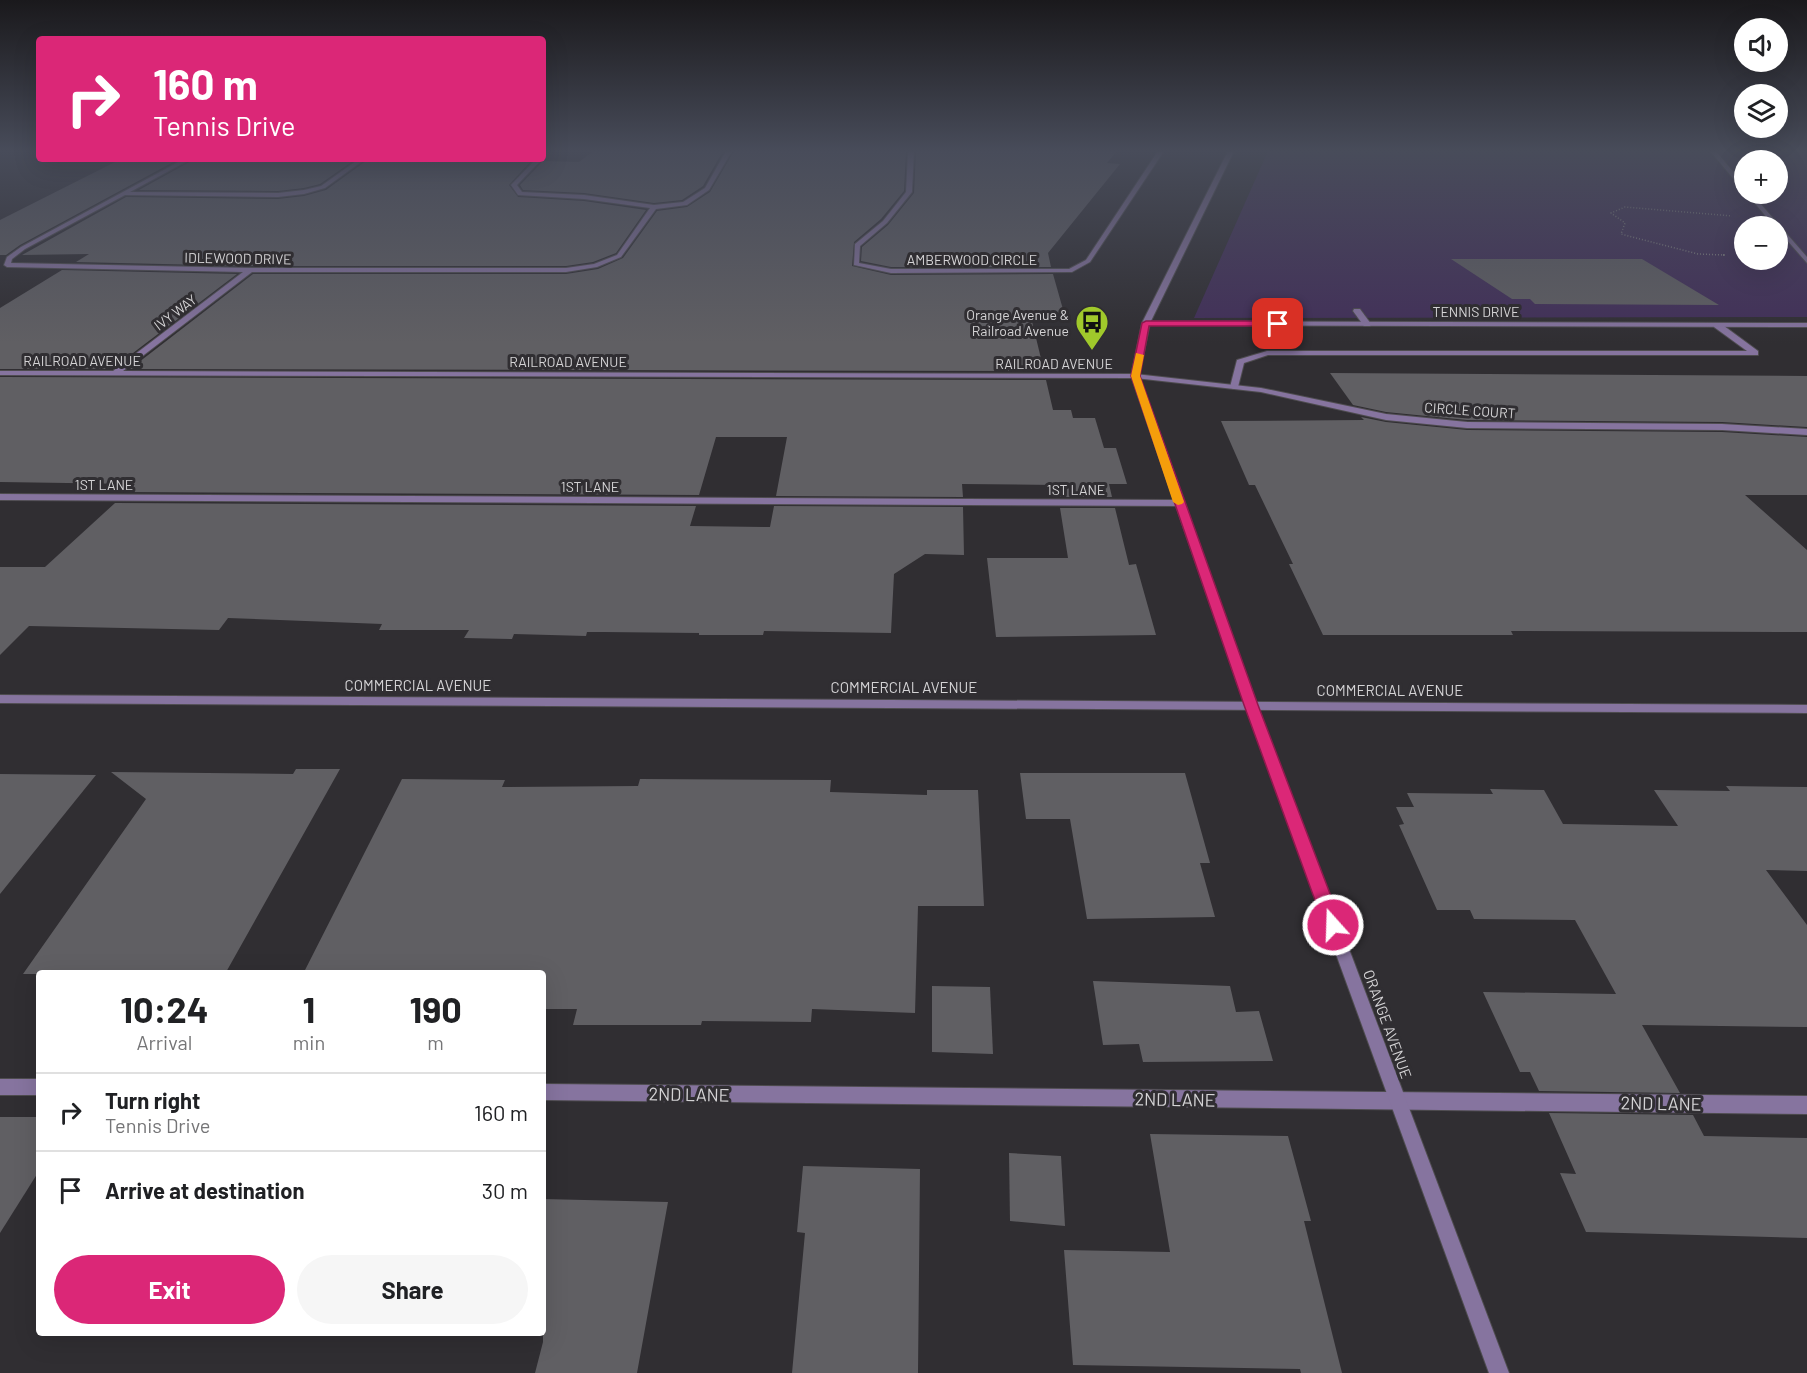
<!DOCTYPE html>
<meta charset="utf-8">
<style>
body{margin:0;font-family:Barlow,sans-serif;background:#f6f6f6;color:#202124;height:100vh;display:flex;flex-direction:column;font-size:22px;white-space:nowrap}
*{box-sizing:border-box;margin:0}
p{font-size:20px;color:#757577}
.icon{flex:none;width:33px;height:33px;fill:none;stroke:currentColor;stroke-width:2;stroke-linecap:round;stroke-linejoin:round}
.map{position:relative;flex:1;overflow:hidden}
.panel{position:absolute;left:36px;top:970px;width:510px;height:366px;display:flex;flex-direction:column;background:#fff;border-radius:6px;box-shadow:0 6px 24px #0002}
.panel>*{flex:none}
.guide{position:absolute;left:36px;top:36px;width:510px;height:126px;border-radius:6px;box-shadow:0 6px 24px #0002;background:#db2777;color:#fff;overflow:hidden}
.fabs{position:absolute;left:1734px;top:18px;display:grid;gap:12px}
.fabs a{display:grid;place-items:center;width:54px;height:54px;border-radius:50%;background:#fff;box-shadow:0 6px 24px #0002;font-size:30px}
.pin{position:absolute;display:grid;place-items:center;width:51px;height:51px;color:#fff;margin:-26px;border-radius:12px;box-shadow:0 3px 9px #0006}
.me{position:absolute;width:66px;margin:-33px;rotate:340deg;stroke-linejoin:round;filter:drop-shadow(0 0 4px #0008)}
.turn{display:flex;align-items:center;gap:21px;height:126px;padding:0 18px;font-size:27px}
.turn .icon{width:78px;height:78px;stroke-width:2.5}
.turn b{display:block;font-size:42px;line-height:51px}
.eta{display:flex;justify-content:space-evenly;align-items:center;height:102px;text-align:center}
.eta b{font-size:36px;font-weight:700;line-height:42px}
.button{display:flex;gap:12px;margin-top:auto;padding:12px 18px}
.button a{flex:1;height:69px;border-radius:36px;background:#db2777;color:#fff;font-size:24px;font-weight:700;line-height:69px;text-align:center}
.button a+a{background:#f6f6f6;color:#202124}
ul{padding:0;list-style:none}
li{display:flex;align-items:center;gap:18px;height:78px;padding:0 18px;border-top:2px solid #e0e0e0}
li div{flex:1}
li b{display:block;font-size:22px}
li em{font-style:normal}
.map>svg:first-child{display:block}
.green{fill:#422f59;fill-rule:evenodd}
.building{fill:#605f63}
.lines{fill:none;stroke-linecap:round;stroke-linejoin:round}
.service-casing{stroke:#4e4c4f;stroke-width:2}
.minor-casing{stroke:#4e4c4f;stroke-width:2}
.tertiary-casing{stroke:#4e4c4f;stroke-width:2}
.path-far1{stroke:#848285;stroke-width:1.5;stroke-dasharray:1 2;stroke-linecap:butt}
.path{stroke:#848285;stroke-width:2;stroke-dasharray:1 3;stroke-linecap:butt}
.service{fill:#86749f;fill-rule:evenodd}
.minor{fill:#86749f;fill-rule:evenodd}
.tertiary{fill:#86749f;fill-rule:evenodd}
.route{fill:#db2777;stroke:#8e194d;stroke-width:1.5}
.slow{fill:#f59e0b}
.labels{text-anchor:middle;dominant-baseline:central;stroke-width:6;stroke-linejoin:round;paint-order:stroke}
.far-street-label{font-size:14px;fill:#d4d3d5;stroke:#302e32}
.far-poi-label{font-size:14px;fill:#d4d3d5;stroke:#302e32;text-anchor:end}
.street-label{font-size:15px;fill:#d4d3d5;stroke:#302e32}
.near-street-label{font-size:18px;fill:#d4d3d5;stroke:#302e32}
</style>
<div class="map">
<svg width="1807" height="1373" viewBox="0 0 1807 1373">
<rect width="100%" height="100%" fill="#302e32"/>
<path class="green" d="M1268,151H1807V317L1194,318ZM1744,160H1778V194H1744ZM1744,226H1778V260H1744Z"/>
<g class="building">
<polygon points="659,151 723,151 703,186 682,200 654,203 584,193 523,190 520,185 543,161 579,162 592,152"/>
<polygon points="734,151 906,151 904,191 881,219 854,242 852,266 891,275 1053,274 1064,313 1030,313 1044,371 130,369 253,274 566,274 598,269 623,258 657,211 687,207 710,192"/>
<polygon points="916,151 1117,151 1107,163 1120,164 1048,253 1051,267 891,267 861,261 862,247 888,225 914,193"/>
<polygon points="119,160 177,160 20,245 6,255 0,255 0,220"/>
<polygon points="193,160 353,161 320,184 304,188 278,191 139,190"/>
<polygon points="366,161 531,161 509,185 518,197 584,201 646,210 616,253 593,262 566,266 250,266 76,262 89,254 22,255 126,197 278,199 304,196 326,190"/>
<polygon points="1451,259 1642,259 1719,305 1535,304 1530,299 1512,299"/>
<polygon points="62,270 237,274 112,369 0,369 0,308"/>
<polygon points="1330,373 1807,376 1807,427 1722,422 1467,420 1386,412 1353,405"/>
<polygon points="0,377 1046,380 1053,410 1071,410 1073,418 1095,418 1104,448 1116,448 1127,484 1109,484 1112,497 1058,497 1056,485 962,484 963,497 776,496 787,437 716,437 699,495 126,492 135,484 0,482"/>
<polygon points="1361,417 1386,422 1467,430 1722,432 1807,437 1807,495 1745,495 1807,550 1807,632 1511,631 1513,635 1323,635 1289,564 1293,564 1255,485 1249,485 1221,421 1364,420"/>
<polygon points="115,503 696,506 690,526 770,527 774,506 963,507 964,555 925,554 894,574 891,633 764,631 763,635 699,635 699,633 603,632 587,632 586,636 514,634 512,639 464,638 469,630 379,630 382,624 228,618 219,630 29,626 0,655 0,567 45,567"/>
<polygon points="1060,508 1115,508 1129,565 1136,564 1156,635 996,637 987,558 1068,558"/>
<polygon points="296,769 340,769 225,974 23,974 146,799 111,772 293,774"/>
<polygon points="1020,773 1185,773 1210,863 1200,863 1215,917 1087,919 1070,819 1026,819"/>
<polygon points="0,774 96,775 0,894"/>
<polygon points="402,779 505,780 502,787 638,786 640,779 831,780 830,792 927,795 927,790 978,790 984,906 918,906 915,1013 812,1009 811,1022 702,1021 701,1025 573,1025 577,1009 543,1009 543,974 303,974"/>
<polygon points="1726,786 1807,787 1807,871 1766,870 1807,925 1807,1027 1642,1025 1680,1093 1539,1091 1530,1072 1520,1072 1483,992 1616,994 1575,920 1474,919 1470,910 1437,910 1399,825 1404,824 1396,807 1414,807 1407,793 1493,794 1490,789 1544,790 1563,824 1678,826 1654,790 1730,791"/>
<polygon points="1093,981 1230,986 1236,1012 1259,1011 1273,1061 1143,1062 1139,1044 1103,1045"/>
<polygon points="932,986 990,987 993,1054 932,1052"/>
<polygon points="1549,1113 1693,1115 1704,1136 1807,1138 1807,1238 1586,1232 1560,1173 1576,1174"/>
<polygon points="0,1117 39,1117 39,1171 0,1233"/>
<polygon points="1150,1134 1288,1136 1311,1221 1304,1221 1342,1373 1301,1373 1300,1369 1073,1365 1064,1250 1170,1252"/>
<polygon points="1009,1153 1061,1156 1065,1226 1010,1221"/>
<polygon points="803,1166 920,1169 918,1373 792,1373 805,1233 797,1232"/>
<polygon points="543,1199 668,1202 637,1373 535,1373 543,1342"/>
</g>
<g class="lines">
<defs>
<g id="service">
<polygon points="1710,151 1716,151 1744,185 1744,190 1742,189"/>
<polygon points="1747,194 1752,194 1807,257 1807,263 1778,230 1778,226 1774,226"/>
<polygon points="1354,309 1360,309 1371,324 1370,326 1364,326 1353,311"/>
<polygon points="1714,323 1720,323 1758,351 1758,355 1268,355 1244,363 1238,387 1234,389 1230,387 1237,360 1267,351 1747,351 1714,327"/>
<polygon points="0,494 1179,500 1184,503 1179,506 0,500"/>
<rect x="0" y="1079" width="39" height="16"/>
<polygon points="543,1084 1807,1096 1807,1114 543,1100"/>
</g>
<g id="minor">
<polygon points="726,151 732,151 709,190 687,205 656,209 621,257 597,267 566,272 252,272 123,371 1135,374 1261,388 1386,414 1467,422 1722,424 1807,429 1807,435 1722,430 1467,428 1386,420 1261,392 1135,378 0,375 0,371 113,371 243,272 7,267 4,265 7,257 21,247 184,159 191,159 130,192 278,193 304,190 321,186 359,159 365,159 325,188 304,194 278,197 125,195 25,249 12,259 11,263 250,268 566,268 594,264 617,255 650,208 584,199 518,195 511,185 536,159 542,159 517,185 522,192 584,195 654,205 683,202 705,188"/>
<polygon points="908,151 914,151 912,192 887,223 860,246 859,263 891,269 1069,269 1086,260 1158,151 1164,151 1090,262 1072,272 891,273 854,265 855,244 883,221 906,192"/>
<polygon points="1143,321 1807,323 1807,327 1146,325 1143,325"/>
<polygon points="0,695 1807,705 1807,713 0,703"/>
</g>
<polygon id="tertiary" points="1228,151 1234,151 1150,323 1139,376 1257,705 1509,1373 1489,1373 1245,705 1131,376 1142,323"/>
</defs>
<use href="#service" class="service-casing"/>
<use href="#minor" class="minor-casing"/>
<use href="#tertiary" class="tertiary-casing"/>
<g class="path-far1">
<polyline points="1795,151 1807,151"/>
<polyline points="1725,255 1698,254 1621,234 1625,223 1611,213 1625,207 1732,216"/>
</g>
<polyline class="path" points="1723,255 1725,255"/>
<use href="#service" class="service"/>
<use href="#minor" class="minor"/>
<use href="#tertiary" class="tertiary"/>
</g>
<linearGradient id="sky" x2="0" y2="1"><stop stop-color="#1a191c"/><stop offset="0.44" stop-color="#484c5a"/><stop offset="1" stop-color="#484c5a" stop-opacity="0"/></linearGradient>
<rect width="1807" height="343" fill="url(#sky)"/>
<polygon class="route" points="1146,321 1278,321 1282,324 1278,326 1149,326 1140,376 1258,705 1342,925 1339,930 1333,932 1327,930 1324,925 1244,705 1131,376 1142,323"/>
<polygon class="slow" points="1136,353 1144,355 1140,376 1184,502 1182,504 1178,505 1173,502 1131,376"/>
<defs>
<symbol id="bus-pin" viewBox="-11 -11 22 30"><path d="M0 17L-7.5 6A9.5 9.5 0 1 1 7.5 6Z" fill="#a0c92b" stroke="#302e32"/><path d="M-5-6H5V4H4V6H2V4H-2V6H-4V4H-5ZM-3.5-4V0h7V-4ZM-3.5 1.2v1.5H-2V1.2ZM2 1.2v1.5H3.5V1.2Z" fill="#111"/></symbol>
</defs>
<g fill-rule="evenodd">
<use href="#bus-pin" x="1073" y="303" width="38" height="52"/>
</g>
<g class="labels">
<g class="far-street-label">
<text transform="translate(238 258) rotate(1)">IDLEWOOD DRIVE</text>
<text x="972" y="259">AMBERWOOD CIRCLE</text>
<text x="1476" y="311">TENNIS DRIVE</text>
<text transform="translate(175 312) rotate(-37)">IVY WAY</text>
<text x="82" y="360">RAILROAD AVENUE</text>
<text x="568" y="361">RAILROAD AVENUE</text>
<text x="1054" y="363">RAILROAD AVENUE</text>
<text transform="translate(1470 410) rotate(4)">CIRCLE COURT</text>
<text x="104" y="484">1ST LANE</text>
<text x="590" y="486">1ST LANE</text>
<text x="1076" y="489">1ST LANE</text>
</g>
<g class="far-poi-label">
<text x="1069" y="314">Orange Avenue &amp;<tspan x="1069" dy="16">Railroad Avenue</tspan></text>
</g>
<g class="street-label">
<text x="418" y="685">COMMERCIAL AVENUE</text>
<text x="904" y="687">COMMERCIAL AVENUE</text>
<text x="1390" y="690">COMMERCIAL AVENUE</text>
<text transform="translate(1388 1024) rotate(70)">ORANGE AVENUE</text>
</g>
<g class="near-street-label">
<text transform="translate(689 1094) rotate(1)">2ND LANE</text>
<text transform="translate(1175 1099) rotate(1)">2ND LANE</text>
<text transform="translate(1661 1103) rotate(1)">2ND LANE</text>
</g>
</g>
</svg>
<div class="fabs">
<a><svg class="icon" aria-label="sound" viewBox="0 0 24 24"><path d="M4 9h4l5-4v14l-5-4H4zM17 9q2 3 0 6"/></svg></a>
<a><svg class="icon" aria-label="layers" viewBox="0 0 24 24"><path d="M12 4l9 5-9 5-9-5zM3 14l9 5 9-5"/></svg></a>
<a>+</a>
<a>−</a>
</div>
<div class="pin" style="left:1278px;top:324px;background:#d93025"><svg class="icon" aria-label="arrive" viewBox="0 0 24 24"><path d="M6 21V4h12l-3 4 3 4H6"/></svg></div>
<svg class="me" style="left:1333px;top:925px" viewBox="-20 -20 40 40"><circle r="17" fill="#db2777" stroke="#fff" stroke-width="3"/><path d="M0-11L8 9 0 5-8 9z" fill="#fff"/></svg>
<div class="guide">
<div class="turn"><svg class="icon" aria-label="right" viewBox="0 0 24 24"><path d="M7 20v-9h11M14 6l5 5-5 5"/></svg><div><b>160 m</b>Tennis Drive</div></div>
</div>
<section class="panel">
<div class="eta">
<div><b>10:24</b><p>Arrival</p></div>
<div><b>1</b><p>min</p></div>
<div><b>190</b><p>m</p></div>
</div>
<ul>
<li><svg class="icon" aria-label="right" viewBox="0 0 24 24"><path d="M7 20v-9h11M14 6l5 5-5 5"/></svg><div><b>Turn right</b><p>Tennis Drive</p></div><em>160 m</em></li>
<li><svg class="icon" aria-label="arrive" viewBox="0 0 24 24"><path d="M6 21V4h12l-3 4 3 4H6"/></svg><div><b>Arrive at destination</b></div><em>30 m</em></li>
</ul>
<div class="button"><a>Exit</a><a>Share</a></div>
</section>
</div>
